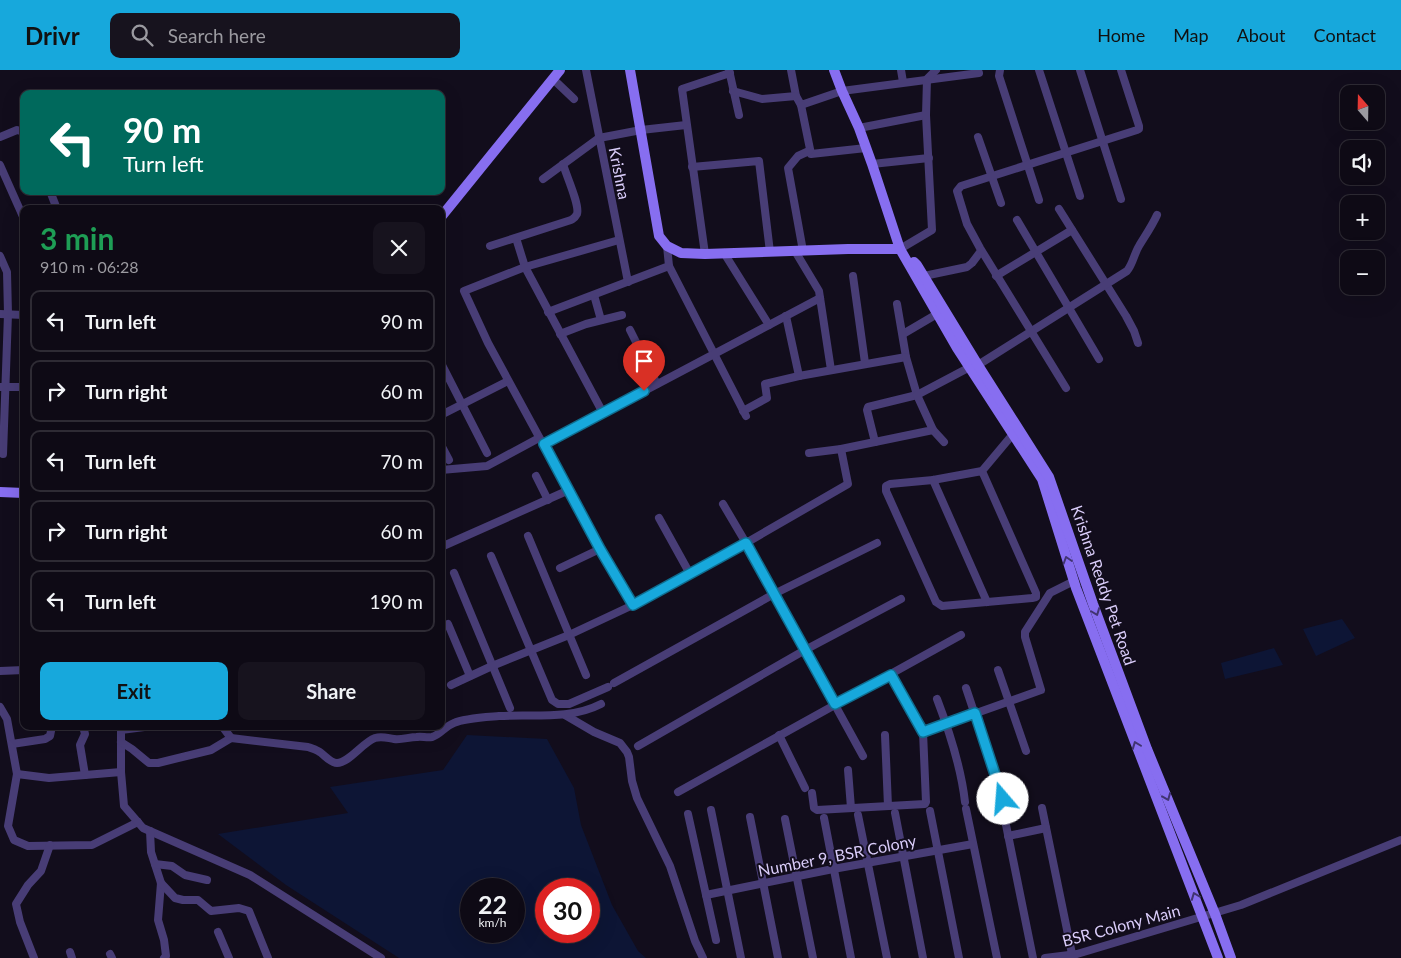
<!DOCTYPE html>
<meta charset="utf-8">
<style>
body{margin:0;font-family:Lato,sans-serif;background:#17131e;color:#f1f3f6;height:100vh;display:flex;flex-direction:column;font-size:19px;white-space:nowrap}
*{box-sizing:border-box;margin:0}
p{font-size:16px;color:#9b9aa0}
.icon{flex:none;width:28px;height:28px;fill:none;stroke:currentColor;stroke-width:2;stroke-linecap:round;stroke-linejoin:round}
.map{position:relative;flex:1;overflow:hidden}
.panel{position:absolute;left:20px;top:135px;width:425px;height:525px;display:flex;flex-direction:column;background:#0e0a15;border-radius:10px;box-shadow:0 5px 20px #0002,0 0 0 1px #2e2b34}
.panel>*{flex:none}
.hud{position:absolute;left:20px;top:20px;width:425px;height:105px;border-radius:10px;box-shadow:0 5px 20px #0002,0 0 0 1px #2e2b34;background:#00695c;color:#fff;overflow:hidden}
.needle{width:32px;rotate:340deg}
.controls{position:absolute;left:1340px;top:15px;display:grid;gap:10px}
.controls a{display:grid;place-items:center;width:45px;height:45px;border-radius:10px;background:#0e0a15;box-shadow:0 5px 20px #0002,0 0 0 1px #2e2b34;font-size:25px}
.speed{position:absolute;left:460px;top:808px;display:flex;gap:10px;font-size:25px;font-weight:700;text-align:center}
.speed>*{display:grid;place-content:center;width:65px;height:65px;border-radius:50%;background:#0e0a15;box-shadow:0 5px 20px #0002,0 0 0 1px #2e2b34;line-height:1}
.speed small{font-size:12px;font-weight:400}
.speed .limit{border:8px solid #d22;background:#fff;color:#111}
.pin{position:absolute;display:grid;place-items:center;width:42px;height:42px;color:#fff;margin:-51px -21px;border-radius:50% 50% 50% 0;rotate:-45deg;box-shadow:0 0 5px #0007}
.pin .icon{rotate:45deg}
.me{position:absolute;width:55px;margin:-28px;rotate:342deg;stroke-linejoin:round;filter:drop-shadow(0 0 4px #0008)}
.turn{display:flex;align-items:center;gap:18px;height:105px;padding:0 20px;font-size:22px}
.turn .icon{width:65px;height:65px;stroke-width:2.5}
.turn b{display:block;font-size:35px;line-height:42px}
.round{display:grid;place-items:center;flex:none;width:52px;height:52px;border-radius:10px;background:#17131e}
.headline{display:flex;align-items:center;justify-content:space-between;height:85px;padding:0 20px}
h1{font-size:30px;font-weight:700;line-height:38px;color:#1e9e55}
.primary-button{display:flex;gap:10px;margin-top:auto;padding:10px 20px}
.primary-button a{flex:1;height:58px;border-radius:10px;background:#17a8dc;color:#111;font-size:20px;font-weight:700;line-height:58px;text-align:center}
.primary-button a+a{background:#17131e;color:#f1f3f6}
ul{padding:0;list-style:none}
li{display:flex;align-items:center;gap:15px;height:62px;margin:0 10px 8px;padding:0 10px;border:2px solid #2e2b34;border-radius:10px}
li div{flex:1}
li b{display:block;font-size:19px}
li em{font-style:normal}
header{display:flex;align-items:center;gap:30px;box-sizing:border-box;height:70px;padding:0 25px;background:#17a8dc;color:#111}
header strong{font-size:24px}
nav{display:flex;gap:28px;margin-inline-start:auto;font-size:18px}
.search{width:350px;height:45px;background:#17131e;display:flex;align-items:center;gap:12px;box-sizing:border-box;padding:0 18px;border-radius:10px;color:#9b9aa0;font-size:19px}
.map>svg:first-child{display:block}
.water{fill:#0d1535;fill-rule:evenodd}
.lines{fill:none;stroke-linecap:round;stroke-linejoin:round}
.street{stroke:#483d76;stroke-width:8}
.secondary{stroke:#876ef0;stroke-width:10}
.oneway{stroke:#413471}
.route-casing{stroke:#0f6d8f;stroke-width:12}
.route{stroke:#17a8dc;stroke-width:9}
.labels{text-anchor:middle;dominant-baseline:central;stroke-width:4;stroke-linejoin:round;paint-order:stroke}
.street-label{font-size:16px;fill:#dacdfa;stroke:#120d1c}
</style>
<header>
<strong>Drivr</strong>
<div class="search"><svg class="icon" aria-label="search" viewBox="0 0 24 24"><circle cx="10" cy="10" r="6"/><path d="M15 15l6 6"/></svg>Search here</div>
<nav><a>Home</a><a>Map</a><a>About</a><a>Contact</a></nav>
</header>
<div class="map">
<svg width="1401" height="888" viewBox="0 0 1401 888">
<rect width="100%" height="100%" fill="#120d1c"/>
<g class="water">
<polygon points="1342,549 1355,568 1316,586 1303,559"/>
<polygon points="1274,578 1283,595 1225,609 1221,593"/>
<path d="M467,665L547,669L574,718L581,755L612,835L638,881L646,888H399L286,815L218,764L348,743L330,717L443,700ZM471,819H514V861H471ZM546,819H589V861H546Z"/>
</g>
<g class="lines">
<g class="street">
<polyline points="586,0 628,212"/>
<polyline points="729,0 739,45"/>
<polyline points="791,0 796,26"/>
<polyline points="901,0 903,12"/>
<polyline points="1000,0 999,6 1039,130"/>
<polyline points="1039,0 1080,126"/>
<polyline points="1080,0 1121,129"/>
<polyline points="553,9 574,29"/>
<polyline points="733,21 762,29 796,26 801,35 842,21 979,3"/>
<polyline points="801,35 811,84 866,78"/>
<polyline points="859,58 926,45"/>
<polyline points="0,67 17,60 24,62"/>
<polyline points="978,67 1001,133"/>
<polyline points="872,94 929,88"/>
<polyline points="0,95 24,149"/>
<polyline points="692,97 759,91 770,182"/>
<polyline points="543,109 599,68 641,60 686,55"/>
<polyline points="50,121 57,139"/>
<polyline points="1059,139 1126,246 1134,261 1138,273"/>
<polyline points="1017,150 1099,289"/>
<polyline points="516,168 525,197 603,343"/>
<polyline points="619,170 525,197 464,221 488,273 600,479 633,535"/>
<path d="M490,176L571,150C574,148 575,148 577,144C580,135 566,105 563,94"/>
<polyline points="900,179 932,160 926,45 927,9 936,0"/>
<polyline points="795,181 819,221 831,300"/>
<polyline points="803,181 788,98 798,86 809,81"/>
<polyline points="724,183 769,255"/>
<polyline points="705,184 682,19 730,3"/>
<polyline points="0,186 7,202 8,244 3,384"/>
<polyline points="669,196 746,346"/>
<polyline points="853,206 865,293"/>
<polyline points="924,206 967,197 972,193 981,181"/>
<polyline points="996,206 1072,160"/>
<polyline points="594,225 601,250"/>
<polyline points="548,242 669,196 667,176"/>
<polyline points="0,244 24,245"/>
<polyline points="786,246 799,306"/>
<polyline points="630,260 657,314"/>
<polyline points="560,264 586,254 622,245"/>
<polyline points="903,264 937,244"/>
<polyline points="441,293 487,383"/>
<path d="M978,295L1127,201C1133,194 1134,184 1139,176C1145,166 1152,156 1157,145"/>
<polyline points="0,317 24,317"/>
<polyline points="1066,318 980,178 967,154 957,121 961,116 1137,60 1139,59 1139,56 1121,0"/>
<polyline points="743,341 767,328 765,314 799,306 906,287 897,234"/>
<polyline points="441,345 508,311"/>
<polyline points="933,360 944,372"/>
<polyline points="875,372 867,340 868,337 917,325 906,287"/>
<polyline points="544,374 820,228"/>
<polyline points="441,375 449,390"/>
<polyline points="809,383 841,379 933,360 917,325 970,297"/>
<polyline points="441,400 487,396 539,368"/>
<polyline points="982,401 1036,523 1036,527 1032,528 942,536 936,532 886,421 886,416 890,414 933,410 982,401 1013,364"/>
<polyline points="536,406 548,430"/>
<polyline points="933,410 987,532"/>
<polyline points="723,434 746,473 863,686"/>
<polyline points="659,448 690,504"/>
<polyline points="528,466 586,605"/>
<polyline points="441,477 569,420"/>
<polyline points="491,486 552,630 558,634 569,634 608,617"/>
<polyline points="560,498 600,479"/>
<polyline points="454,503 510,638"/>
<polyline points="448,554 470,606"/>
<polyline points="998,600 1026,681"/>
<polyline points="0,601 24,600"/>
<polyline points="891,605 923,662"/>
<polyline points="614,613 774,524 877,473"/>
<polyline points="451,615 492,596 569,565 633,535 746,473 848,414 841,379"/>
<polyline points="966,618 1003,729"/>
<path d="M937,629C950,663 961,697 965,732"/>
<polyline points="0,637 7,649 17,704 8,756 14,770 28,776 92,775 138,752"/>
<polyline points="565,645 594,662 620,673 627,682 629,687 632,711 637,728 670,796 695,871 703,888"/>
<polyline points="83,656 85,664 80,675 85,705"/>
<polyline points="121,656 121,702 124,736 143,758 250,805 381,888"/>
<polyline points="222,656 231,668"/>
<polyline points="121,660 152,656"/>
<polyline points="779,665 805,718"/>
<polyline points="885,665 888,736"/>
<path d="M121,672L132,679L149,693H158L211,680L231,668L308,677C311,678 315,679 318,681C324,684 330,693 337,693C349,693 363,672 375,668C382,666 387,668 394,669C402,670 409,667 417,667C421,666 427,668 432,667C440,665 445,656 454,653C464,648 487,647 499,646C533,644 570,650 601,634"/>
<polyline points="12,674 45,669 50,666 52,656"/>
<polyline points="638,676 805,580 901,529"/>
<polyline points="848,700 851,738"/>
<polyline points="17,704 49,708 121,702"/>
<polyline points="678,722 961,565"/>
<polyline points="812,723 814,738 817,740 925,734 926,732 923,662 1041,620 1025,567 1025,562 1050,523 1074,511"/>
<polyline points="1042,738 1072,884"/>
<polyline points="966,739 997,888"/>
<polyline points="711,740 741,888"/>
<polyline points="930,741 959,888"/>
<polyline points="895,743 923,888"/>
<polyline points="688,744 716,870"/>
<polyline points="858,745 887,888"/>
<polyline points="1004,745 1033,888"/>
<polyline points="750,747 778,888"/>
<polyline points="824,748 851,888"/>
<polyline points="785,749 813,888"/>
<polyline points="150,761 151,782 161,813 158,850 164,870 166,886 164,888"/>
<polyline points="1008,766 1046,758"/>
<polyline points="155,794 172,796 185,805 207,810"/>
<polyline points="161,813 175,828 183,830 198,830 211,841 239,838 249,841 268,888"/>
<polyline points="706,825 833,799 973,774"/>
<polyline points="218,862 229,888"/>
<polyline points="70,882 72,888"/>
<polyline points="110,884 112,888"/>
<polyline points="34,888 20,852 16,834 28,815 41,801 50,775"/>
<polyline points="1045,888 1077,884 1241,835 1401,770"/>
</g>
<g class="secondary">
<polyline points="630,0 659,166 667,176 681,183 705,184 848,179 900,179"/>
<polyline points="834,0 842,21 859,58 872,94 900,179 957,278 1042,409 1076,518 1218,888"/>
<polyline points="441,147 560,0"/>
<polyline points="914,192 917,195 978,295 1049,407 1093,534 1147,679 1215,844 1231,888"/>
<polyline points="0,422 24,423"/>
</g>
</g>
<defs><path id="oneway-chevron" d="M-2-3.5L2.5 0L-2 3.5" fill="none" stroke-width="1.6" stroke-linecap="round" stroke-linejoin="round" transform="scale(1.25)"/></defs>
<g class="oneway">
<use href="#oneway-chevron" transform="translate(1067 490) rotate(-108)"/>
<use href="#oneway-chevron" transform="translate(1096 542) rotate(69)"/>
<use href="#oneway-chevron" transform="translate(1136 675) rotate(-111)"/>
<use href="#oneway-chevron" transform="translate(1167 727) rotate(68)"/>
<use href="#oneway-chevron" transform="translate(1195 826) rotate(-111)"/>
</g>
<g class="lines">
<defs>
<polyline id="route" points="644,321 544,374 600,479 633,535 746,473 835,634 891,605 923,662 975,643 1003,729"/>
</defs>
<use href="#route" class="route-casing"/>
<use href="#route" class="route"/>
</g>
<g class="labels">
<g class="street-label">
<text transform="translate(620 103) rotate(79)">Krishna</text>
<text transform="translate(1104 515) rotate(71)">Krishna Reddy Pet Road</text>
<text transform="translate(837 785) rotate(-11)">Number 9, BSR Colony</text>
<text transform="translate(1121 855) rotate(-15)">BSR Colony Main</text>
</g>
</g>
</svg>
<div class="controls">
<a><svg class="needle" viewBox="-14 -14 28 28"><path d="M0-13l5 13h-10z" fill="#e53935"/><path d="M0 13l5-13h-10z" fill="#9b9aa0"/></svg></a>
<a><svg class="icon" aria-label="sound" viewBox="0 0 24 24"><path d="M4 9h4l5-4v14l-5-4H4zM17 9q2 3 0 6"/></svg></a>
<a>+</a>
<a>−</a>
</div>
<div class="speed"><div>22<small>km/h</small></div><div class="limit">30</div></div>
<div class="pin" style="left:644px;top:321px;background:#d93025"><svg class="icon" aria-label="arrive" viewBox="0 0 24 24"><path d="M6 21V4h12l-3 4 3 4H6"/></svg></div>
<svg class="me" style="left:1003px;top:729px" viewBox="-20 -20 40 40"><circle r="19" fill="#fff"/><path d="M0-13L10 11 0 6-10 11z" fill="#17a8dc"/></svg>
<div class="hud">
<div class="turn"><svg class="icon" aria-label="left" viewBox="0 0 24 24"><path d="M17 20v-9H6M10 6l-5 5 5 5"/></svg><div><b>90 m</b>Turn left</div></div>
</div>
<section class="panel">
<div class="headline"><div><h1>3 min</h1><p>910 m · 06:28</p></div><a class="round"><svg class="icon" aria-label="close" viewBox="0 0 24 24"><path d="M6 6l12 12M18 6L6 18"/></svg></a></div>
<ul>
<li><svg class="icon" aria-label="left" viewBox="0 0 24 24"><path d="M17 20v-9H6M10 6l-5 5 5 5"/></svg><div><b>Turn left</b></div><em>90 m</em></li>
<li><svg class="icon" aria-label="right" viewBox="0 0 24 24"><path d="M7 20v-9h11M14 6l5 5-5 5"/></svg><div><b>Turn right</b></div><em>60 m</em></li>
<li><svg class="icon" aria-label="left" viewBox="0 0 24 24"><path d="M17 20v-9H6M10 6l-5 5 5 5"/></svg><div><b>Turn left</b></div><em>70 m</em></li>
<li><svg class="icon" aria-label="right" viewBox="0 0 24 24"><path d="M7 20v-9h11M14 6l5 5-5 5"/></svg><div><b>Turn right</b></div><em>60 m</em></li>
<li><svg class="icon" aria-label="left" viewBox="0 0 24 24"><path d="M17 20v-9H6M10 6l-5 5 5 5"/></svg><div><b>Turn left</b></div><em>190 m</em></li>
</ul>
<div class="primary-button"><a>Exit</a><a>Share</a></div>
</section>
</div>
